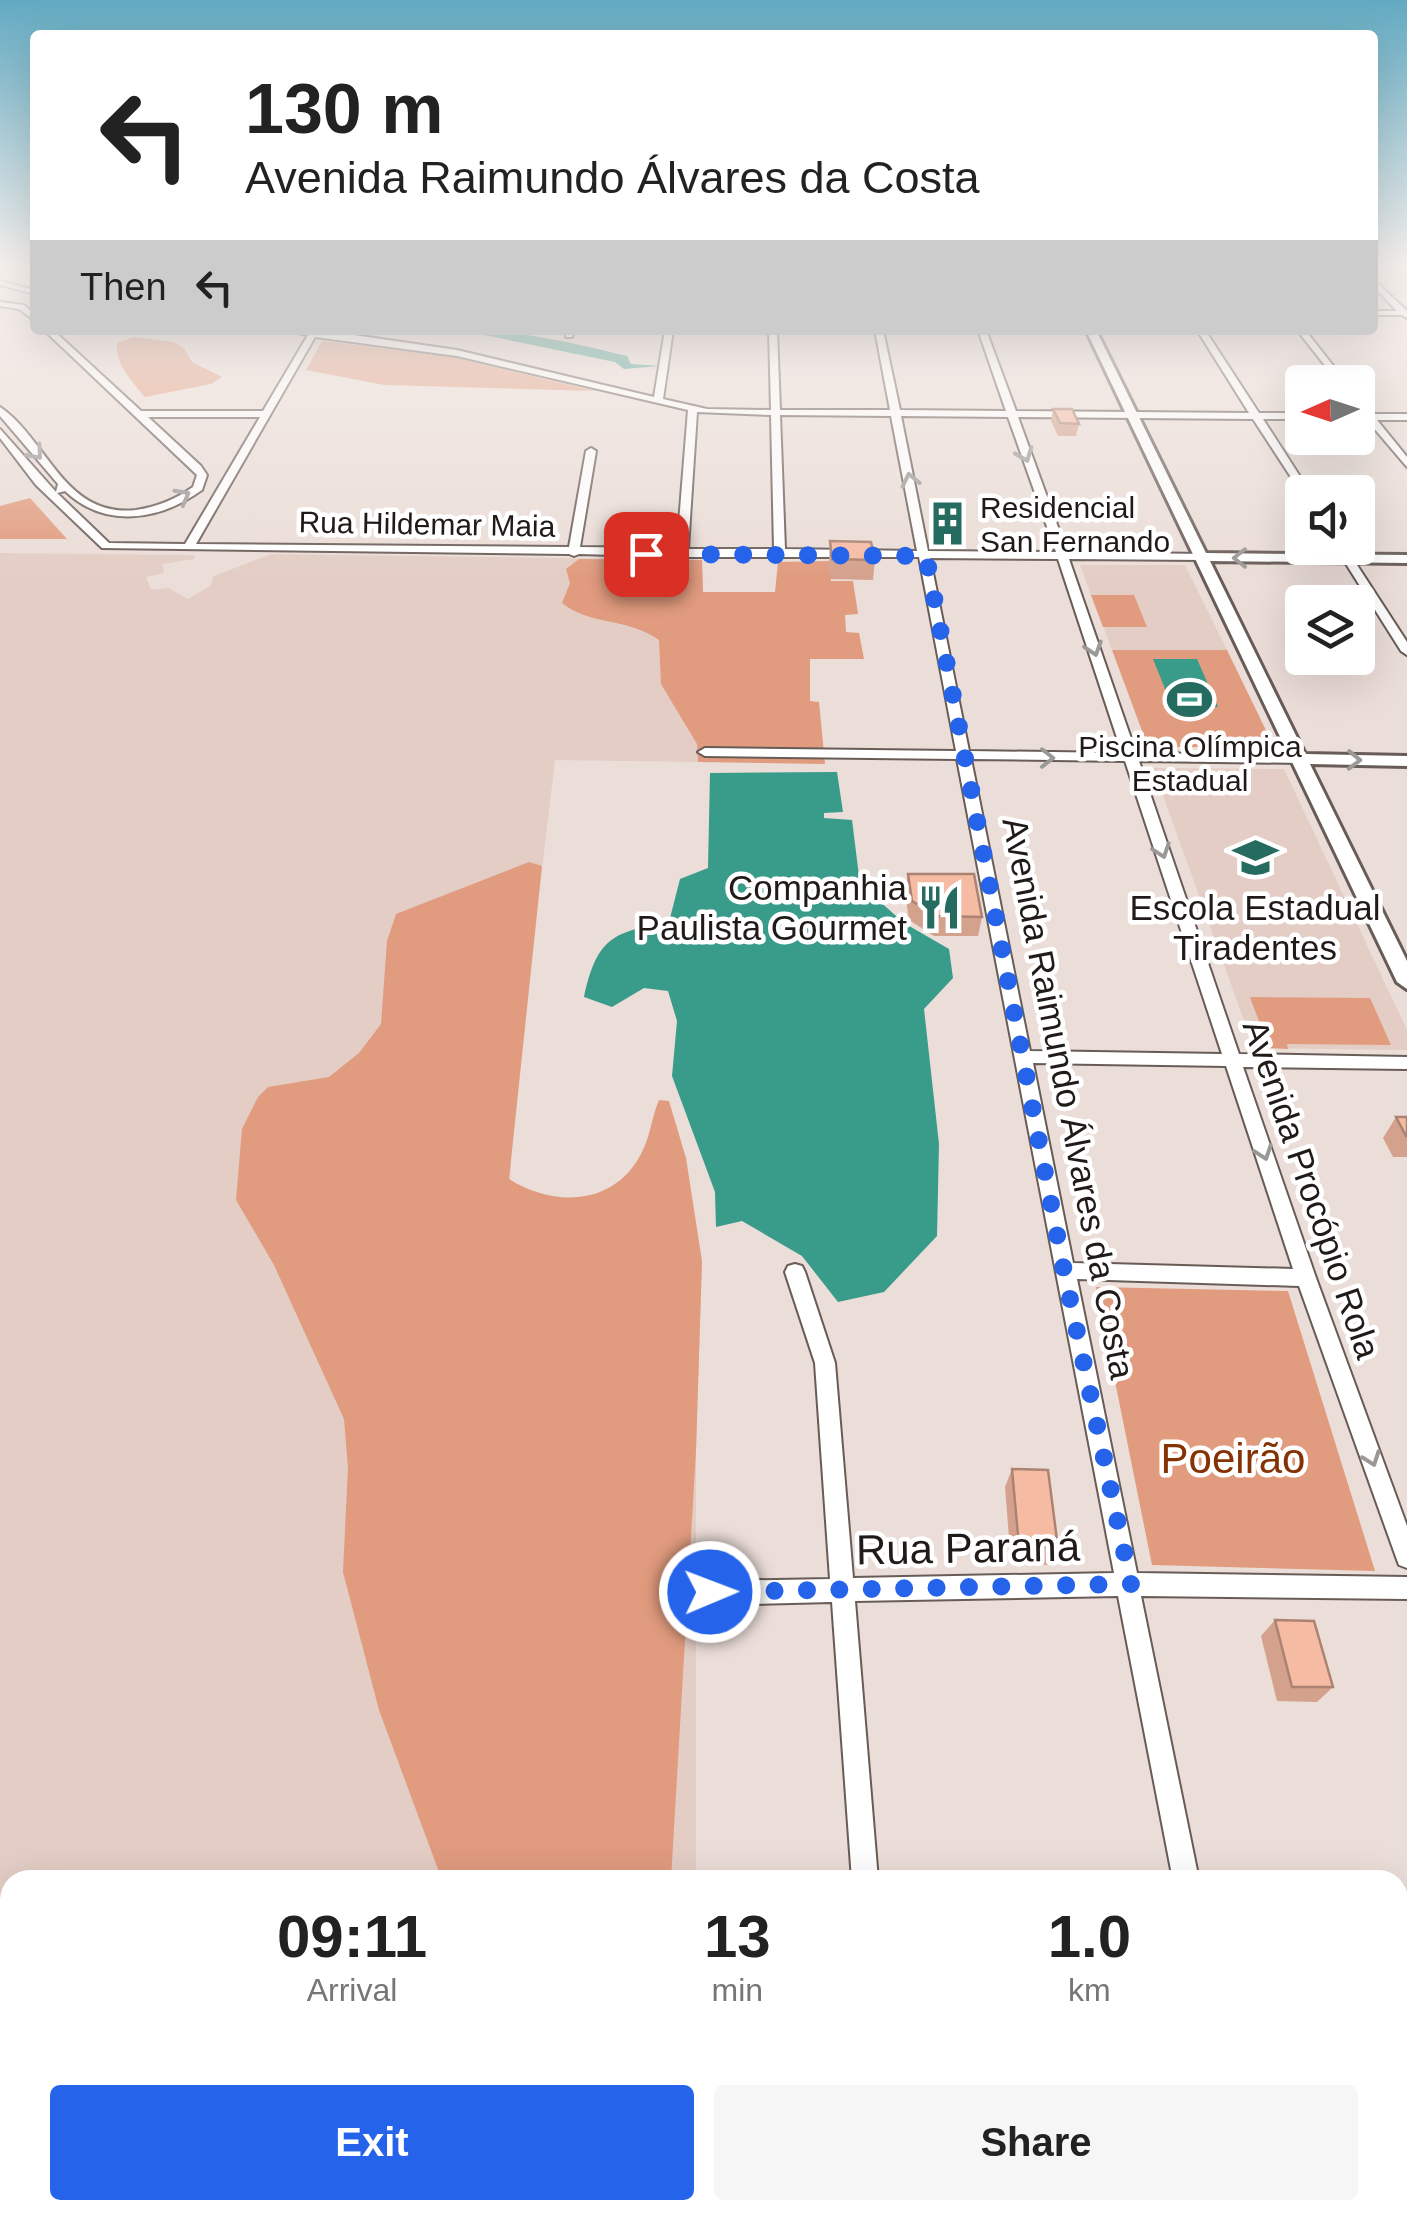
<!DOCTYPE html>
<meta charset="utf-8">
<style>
body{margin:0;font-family:Arial,sans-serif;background:#f6f6f6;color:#222;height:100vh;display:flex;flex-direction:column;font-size:38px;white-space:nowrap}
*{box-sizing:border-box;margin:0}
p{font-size:32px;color:#767676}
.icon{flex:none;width:55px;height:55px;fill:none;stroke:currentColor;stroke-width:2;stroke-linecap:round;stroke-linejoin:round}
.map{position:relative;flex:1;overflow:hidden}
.panel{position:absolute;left:0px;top:1870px;width:1408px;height:350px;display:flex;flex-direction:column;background:#fff;border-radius:30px 30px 0 0;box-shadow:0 10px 40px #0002}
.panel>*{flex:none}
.hud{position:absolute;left:30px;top:30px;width:1348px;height:305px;border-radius:10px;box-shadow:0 10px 40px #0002;background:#fff;color:#222;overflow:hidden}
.needle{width:65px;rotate:267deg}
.buttons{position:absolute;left:1285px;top:365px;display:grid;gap:20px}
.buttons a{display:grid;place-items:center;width:90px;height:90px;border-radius:10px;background:#fff;box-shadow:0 10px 40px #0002;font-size:50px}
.pin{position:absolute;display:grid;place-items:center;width:85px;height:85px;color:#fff;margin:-42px;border-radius:20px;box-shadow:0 5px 15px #0006}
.me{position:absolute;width:110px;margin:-55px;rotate:89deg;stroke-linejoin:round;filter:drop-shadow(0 0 8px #0008)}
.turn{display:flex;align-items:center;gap:35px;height:210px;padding:0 50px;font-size:45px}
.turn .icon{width:130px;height:130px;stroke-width:2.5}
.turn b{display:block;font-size:70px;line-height:85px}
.then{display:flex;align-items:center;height:95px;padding:0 50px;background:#0003;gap:20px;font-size:38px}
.eta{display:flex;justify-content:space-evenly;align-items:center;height:170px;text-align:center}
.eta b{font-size:60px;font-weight:700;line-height:70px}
.cta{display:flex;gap:20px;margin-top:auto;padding:20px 50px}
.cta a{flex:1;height:115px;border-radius:10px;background:#2563eb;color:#fff;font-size:40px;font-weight:700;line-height:115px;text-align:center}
.cta a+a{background:#f6f6f6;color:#222}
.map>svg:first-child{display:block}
.built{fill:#e3cdc5}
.green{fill:#e19b7e}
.water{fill:#399b8a}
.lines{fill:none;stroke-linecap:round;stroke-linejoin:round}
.minor-casing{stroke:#685c57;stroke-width:4}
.major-casing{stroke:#685c57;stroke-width:6}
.minor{fill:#fff;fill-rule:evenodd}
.major{fill:#fff;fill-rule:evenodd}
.wall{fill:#d4a18c}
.building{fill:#f6bba3;stroke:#ac8372;stroke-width:2.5}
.oneway{stroke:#9b9898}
.route{stroke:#2563eb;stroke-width:18;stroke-dasharray:0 32.4}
.labels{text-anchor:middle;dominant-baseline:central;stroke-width:9;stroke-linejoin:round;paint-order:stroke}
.far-poi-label{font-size:30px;fill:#201b19;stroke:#fff;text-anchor:start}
.far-street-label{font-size:30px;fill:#201b19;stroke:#fff}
.poi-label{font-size:35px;fill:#201b19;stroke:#fff;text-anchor:end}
.street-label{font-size:35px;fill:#201b19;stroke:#fff}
.near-park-label{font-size:42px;fill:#853204;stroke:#fff}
.near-street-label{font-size:42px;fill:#201b19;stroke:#fff}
</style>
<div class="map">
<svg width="1407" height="2220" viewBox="0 0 1407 2220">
<rect width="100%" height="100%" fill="#ebddd7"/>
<g class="built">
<polygon points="0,553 195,555 194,559 163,564 164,573 146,577 151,590 168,588 188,599 210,586 214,576 271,554 702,560 703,592 698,762 555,760 513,1110 507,1267 702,1261 696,1451 696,1880 10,1880 10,2210 1126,2210 1131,2220 0,2220"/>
<polygon points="1080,565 1185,565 1227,650 1112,650"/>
<polygon points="1153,768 1284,769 1407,1030 1407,1050 1254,1048"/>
</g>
<g class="green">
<path d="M134,337L174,342L184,348L192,362L222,377L211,384L145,397C132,381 115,365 117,343Z"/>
<polygon points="322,341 452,357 595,391 384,385 306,370"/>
<polygon points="30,498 67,539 0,539 0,506"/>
<path d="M579,559L702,560L703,592H775L778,562L829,561L831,581H853L858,614L845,615L846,632L859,633L864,659H810V701L819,702L825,764L698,762L697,744L661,684L659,640C626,617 591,626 562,603L570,583L566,569Z"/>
<polygon points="1091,595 1134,595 1147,627 1103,627"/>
<polygon points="1112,650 1227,650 1274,747 1148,747"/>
<path d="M529,862L542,866L509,1179C553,1207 615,1207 642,1152C650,1137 652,1116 659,1100L669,1101L686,1158L702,1261L696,1451L671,1880H442L379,1710L343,1572L348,1468L344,1419L274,1265L236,1200L242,1129L258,1097L268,1087L329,1077L359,1053L381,1024L387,941L396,914Z"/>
<polygon points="1250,997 1370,998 1391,1045 1287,1044 1288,1049 1269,1048"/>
<polygon points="1096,1287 1288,1291 1375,1571 1152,1565"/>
</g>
<g class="water">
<path d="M460,330C518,330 571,342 627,356L631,364L660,366L624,369L615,362Z"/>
<polygon points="1153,659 1197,659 1218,707 1172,706"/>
<path d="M837,772L843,812L824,813V818L852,820L860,884L904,923L949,949L953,978L924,1009L939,1144L937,1236L884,1292L838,1302L802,1256L742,1221L716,1227L715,1192L672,1076L677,1021L668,991L644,988L612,1007L584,997C597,939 611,932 669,922L680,879L708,868L710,773Z"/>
</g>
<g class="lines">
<defs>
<g id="minor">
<polygon points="1372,278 1407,311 1407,318 1402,315 1372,315 1372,311 1397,311 1372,285"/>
<polygon points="0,281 35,290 35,294 0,285"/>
<polygon points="0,302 24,305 35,315 35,321 19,309 0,306"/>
<path d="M44,330H53L141,411H263L308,335L282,330H319L457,350L654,397L665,330H673L663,399L707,409L771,410L769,330H777L780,410H890L875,330H883L900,410L1006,411L978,330H986L1016,411L1249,413L1197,330H1205L1259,413H1302V419H1263L1310,492L1302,494L1253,419L1018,417L1067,552L1203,554L1209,557L1203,560L1069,559L1136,753L1302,755L1309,759L1302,763L1139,761L1239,1054L1407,1057V1069L1243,1067L1316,1278L1407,1526V1568L1399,1565L1396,1557L1299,1286L1077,1279L1137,1573L1407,1577V1599L1141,1596L1199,1880H1173L1118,1596L855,1601L878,1880H852L832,1602L710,1605L702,1601L698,1593L702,1585L710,1581L830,1579L815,1363L785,1272L788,1266L795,1264L802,1266L805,1272L835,1363L853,1578L1114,1573L957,759L705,756L698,752L705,748L956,751L919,557H682L579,554L574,556L569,554L102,548L36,485L0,438V429L56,492L58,484L0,416V407C48,440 64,518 136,510C157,507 176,499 193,487L197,475ZM315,337L457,356L688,410L677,548L580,547L596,451L591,448L586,451L569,547L196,544ZM697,412L771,415L774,549H688ZM780,415L891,416L917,551L785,549ZM901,416L1008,417L1056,552L928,551ZM148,417H260L185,544L109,543L57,493L65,491C105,529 159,521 202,490L207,475L201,466ZM930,558L1058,559L1122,753L969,751ZM971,759L1125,761L1222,1054L1030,1051ZM1033,1063L1226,1066L1293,1269L1073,1263Z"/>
<polygon points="567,330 575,330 572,337 566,337"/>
<polygon points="1297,330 1305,330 1346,382 1338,382"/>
<polygon points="1358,399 1373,414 1407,414 1407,420 1377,420 1407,457 1407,467 1367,420 1360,419 1358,417 1363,414 1358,408"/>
<polygon points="1336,548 1346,548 1407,642 1407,655 1401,651"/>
<polygon points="1232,2210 1262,2210 1264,2220 1234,2220"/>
</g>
<polygon id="major" points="1086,330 1096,330 1206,553 1407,555 1407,563 1210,561 1305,754 1407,756 1407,766 1310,764 1407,961 1407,989 1397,982"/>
</defs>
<use href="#minor" class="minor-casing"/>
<use href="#major" class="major-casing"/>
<use href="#minor" class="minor"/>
<use href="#major" class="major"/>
</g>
<g class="wall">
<polygon points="1053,409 1079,424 1076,436 1058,436 1051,421"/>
<polygon points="830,541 875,560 873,580 830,579 829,561"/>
<polygon points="908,874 982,917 978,936 934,936 909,920 905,893"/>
<polygon points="1396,1117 1407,1117 1407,1157 1393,1157 1383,1138"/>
<polygon points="1012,1469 1058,1548 1049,1565 1011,1563 1005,1487"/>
<polygon points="1275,1620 1333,1687 1317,1702 1277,1701 1261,1636"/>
</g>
<g class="building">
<polygon points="1053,409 1072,409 1079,424 1060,423"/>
<polygon points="830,541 871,542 875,560 832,559"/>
<polygon points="908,874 974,874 982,917 937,916 912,901"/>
<polygon points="1396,1117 1407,1117 1407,1136 1406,1136"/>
<polygon points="1012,1469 1048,1470 1058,1548 1019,1546"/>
<polygon points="1275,1620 1314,1621 1333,1687 1292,1687"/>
</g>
<defs><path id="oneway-chevron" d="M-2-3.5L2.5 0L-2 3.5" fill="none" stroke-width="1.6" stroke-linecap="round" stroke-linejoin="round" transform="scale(2.5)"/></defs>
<g class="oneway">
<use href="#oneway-chevron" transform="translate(36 453) rotate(49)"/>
<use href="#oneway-chevron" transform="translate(1025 455) rotate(69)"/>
<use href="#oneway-chevron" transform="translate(910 480) rotate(-102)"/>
<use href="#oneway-chevron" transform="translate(183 496) rotate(-29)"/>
<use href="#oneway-chevron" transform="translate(1240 558) rotate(-180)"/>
<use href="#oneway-chevron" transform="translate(1094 649) rotate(72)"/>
<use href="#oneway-chevron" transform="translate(1047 758)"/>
<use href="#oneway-chevron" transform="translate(1354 760) rotate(1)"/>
<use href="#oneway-chevron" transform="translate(1162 851) rotate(71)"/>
<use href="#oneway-chevron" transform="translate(1264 1153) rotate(71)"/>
<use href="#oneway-chevron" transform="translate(1372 1459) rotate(70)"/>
</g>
<linearGradient id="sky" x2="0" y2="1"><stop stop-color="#62aac2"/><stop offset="0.46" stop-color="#f6f0ed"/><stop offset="1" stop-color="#f6f0ed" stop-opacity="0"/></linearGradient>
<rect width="1407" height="579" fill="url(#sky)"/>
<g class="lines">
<polyline class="route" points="646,554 926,556 1064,1271 1131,1584 710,1592"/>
</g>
<defs>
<symbol id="building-bare" viewBox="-9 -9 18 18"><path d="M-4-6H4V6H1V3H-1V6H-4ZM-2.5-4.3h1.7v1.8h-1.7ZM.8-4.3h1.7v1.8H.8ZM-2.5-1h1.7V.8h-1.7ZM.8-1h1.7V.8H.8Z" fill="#256b5f" stroke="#fff" stroke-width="2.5" paint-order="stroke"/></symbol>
<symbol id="stadium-bare" viewBox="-9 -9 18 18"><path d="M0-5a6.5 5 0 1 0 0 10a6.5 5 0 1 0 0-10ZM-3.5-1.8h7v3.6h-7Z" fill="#256b5f" stroke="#fff" stroke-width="2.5" paint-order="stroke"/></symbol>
<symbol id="school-bare" viewBox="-9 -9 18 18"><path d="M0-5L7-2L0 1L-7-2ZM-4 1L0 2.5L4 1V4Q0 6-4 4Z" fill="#256b5f" stroke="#fff" stroke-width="2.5" paint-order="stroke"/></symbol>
<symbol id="restaurant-bare" viewBox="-9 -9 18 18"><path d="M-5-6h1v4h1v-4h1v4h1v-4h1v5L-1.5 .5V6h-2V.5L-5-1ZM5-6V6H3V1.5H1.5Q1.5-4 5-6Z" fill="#256b5f" stroke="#fff" stroke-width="2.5" paint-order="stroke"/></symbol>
</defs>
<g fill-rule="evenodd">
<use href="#building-bare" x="916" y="492" width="63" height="63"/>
<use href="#stadium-bare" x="1158" y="668" width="63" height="63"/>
<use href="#school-bare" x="1224" y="826" width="63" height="63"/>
<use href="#restaurant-bare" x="908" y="876" width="63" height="63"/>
</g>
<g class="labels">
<g class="far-poi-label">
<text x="980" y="507">Residencial<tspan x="980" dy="34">San Fernando</tspan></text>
<text x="1190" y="746" text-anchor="middle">Piscina Olímpica<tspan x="1190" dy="34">Estadual</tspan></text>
</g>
<g class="far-street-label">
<text transform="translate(427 524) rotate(1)">Rua Hildemar Maia</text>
</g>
<g class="poi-label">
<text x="907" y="887">Companhia<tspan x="907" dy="40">Paulista Gourmet</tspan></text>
<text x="1255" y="907" text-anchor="middle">Escola Estadual<tspan x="1255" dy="40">Tiradentes</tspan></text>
</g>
<g class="street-label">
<text transform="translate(1069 1098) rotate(79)">Avenida Raimundo Álvares da Costa</text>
<text transform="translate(1312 1189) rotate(71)">Avenida Procópio Rola</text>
</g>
<g class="near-park-label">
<text x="1233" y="1458">Poeirão</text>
</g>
<g class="near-street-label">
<text transform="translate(968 1548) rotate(-1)">Rua Paraná</text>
</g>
</g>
</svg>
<div class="buttons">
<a><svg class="needle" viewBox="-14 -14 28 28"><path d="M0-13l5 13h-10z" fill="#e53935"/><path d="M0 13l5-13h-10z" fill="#767676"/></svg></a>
<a><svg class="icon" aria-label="sound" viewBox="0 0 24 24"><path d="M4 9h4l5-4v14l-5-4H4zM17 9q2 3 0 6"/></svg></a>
<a><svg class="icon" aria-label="layers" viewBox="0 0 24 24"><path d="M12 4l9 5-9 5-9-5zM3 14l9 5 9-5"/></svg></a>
</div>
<div class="pin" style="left:646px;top:554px;background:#d93025"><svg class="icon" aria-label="arrive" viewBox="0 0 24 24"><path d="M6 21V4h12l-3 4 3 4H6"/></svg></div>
<svg class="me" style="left:710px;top:1592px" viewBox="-20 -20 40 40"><circle r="17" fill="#2563eb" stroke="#fff" stroke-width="3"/><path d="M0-11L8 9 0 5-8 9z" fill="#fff"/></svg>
<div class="hud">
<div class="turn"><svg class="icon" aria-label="left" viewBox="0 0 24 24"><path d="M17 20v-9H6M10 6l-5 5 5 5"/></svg><div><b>130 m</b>Avenida Raimundo Álvares da Costa</div></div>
<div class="then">Then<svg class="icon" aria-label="left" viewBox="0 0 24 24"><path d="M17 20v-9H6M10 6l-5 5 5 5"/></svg></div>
</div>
<section class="panel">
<div class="eta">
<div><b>09:11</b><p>Arrival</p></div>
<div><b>13</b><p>min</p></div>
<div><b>1.0</b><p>km</p></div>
</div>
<div class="cta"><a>Exit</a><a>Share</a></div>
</section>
</div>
